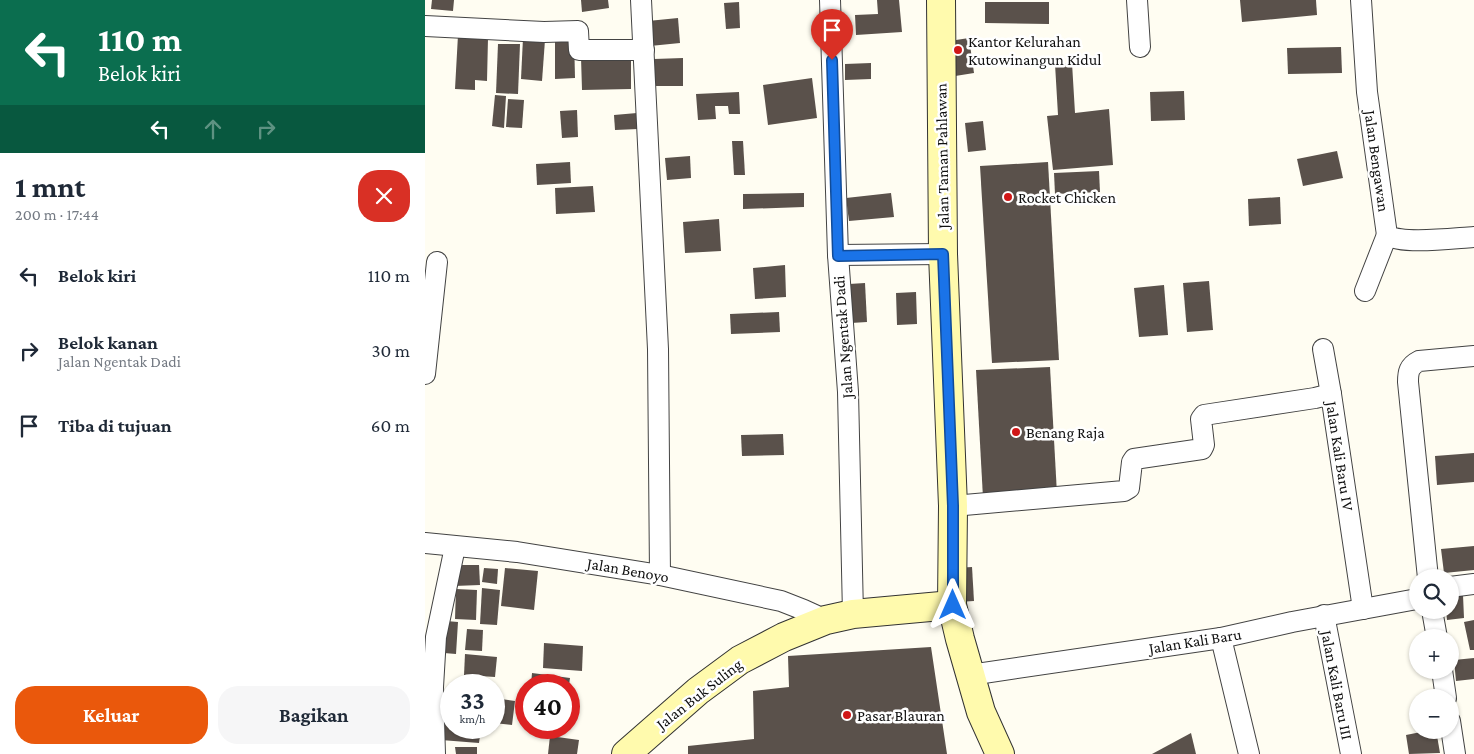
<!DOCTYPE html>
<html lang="id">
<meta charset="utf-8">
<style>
body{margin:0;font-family:"Crimson Pro",serif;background:#f6f6f7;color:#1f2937;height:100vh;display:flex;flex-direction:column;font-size:19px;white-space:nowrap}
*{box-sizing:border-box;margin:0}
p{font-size:16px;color:#747a83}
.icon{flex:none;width:28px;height:28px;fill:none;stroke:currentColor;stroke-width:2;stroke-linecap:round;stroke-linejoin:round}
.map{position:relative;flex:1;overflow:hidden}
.details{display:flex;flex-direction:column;background:#fff;width:425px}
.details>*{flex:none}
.banner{background:#0b6e4f;color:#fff;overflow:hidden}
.controls{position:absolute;left:984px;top:569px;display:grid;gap:10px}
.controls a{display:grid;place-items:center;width:50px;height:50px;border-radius:50%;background:#fff;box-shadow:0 1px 4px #0004;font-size:25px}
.speed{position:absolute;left:15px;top:674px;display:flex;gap:10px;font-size:25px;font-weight:700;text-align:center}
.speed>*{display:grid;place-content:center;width:65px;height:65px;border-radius:50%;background:#fff;box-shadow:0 1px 4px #0004;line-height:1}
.speed small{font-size:12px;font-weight:400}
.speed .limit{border:8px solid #d22;background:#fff;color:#111}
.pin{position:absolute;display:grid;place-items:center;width:42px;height:42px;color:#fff;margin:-51px -21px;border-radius:50% 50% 50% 0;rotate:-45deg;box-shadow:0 0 5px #0007}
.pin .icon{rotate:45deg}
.me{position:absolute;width:55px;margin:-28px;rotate:0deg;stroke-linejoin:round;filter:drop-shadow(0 0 4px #0008)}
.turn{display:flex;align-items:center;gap:18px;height:105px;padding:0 15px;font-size:22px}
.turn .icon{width:65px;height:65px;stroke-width:2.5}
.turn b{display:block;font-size:35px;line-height:42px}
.lanes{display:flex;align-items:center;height:48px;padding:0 15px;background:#0003;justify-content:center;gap:25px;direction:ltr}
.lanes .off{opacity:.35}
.round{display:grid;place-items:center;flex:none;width:52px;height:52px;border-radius:20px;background:#f6f6f7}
.summary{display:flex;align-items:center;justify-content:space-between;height:85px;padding:0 15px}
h1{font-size:30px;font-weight:700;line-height:38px}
.action{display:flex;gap:10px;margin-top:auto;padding:10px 15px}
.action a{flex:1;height:58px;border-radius:20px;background:#ea580c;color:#fff;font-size:20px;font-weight:700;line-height:58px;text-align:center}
.action a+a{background:#f6f6f7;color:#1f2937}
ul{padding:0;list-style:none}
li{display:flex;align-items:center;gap:15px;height:75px;padding:0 15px}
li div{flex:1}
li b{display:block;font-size:19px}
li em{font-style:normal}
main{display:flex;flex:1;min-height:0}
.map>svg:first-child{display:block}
.building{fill:#5a514b}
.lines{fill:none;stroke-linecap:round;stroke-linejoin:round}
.street-casing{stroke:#434343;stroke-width:22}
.secondary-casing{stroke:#323232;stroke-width:30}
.street{stroke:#fff;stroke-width:20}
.secondary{stroke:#fffaad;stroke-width:28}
.route-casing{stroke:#114b97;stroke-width:12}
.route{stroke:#1a73e8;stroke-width:9}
.poi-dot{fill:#d01717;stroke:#fff;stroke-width:2}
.labels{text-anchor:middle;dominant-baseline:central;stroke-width:5;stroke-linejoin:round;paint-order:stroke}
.poi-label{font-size:16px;fill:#101010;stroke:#fff;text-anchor:start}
.street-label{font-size:16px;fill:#101010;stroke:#fff}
</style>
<main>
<section class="details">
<div class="banner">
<div class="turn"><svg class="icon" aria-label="left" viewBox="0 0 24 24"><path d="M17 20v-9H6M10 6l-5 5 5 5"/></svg><div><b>110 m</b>Belok kiri</div></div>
<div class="lanes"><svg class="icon" aria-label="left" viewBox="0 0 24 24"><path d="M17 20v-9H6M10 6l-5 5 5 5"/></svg><svg class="icon off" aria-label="ahead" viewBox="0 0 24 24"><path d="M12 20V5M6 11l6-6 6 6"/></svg><svg class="icon off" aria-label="right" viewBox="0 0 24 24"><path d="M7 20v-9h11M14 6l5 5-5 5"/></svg></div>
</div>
<div class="summary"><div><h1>1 mnt</h1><p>200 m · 17:44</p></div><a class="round" style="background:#d93025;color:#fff"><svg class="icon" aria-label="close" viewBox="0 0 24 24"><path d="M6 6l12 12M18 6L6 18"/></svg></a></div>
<ul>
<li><svg class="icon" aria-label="left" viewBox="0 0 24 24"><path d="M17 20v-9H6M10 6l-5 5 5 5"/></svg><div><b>Belok kiri</b></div><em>110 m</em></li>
<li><svg class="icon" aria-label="right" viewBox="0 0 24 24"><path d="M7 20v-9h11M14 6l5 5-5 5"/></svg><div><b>Belok kanan</b><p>Jalan Ngentak Dadi</p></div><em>30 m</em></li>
<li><svg class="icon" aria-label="arrive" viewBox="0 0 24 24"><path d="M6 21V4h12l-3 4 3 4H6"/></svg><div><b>Tiba di tujuan</b></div><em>60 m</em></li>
</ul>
<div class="action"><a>Keluar</a><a>Bagikan</a></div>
</section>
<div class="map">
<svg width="1049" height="754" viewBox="0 0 1049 754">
<rect width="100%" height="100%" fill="#fffdf2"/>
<g class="building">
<polygon points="7,0 29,0 28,11 6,9"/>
<polygon points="156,0 183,0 184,8 157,12"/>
<polygon points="452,0 474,0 477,32 431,35 430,15 453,14"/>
<polygon points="815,0 891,0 892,15 817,22"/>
<polygon points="314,2 315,28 301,29 299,3"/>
<polygon points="560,2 624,2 624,24 560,23"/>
<polygon points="253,18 255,43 225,46 223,21"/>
<polygon points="33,35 63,38 62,81 50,80 50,90 30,89"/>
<polygon points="149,36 150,78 130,79 130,37"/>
<polygon points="98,38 120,40 117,81 96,79"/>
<polygon points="544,38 549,73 524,77 518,42"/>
<polygon points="73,44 95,44 93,94 71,93"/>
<polygon points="916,47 917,73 863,74 862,48"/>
<polygon points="156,58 206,58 206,89 157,90"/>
<polygon points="258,58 258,86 230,86 229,59"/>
<polygon points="446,63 446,79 420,80 420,64"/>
<polygon points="647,63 650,113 684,109 688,165 628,170 622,116 633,115 630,64"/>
<polygon points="387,78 392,118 343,125 338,85"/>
<polygon points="759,91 760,120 726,121 725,92"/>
<polygon points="314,92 315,114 304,114 303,106 290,106 291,119 273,120 271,94"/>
<polygon points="70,95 81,96 79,128 67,126"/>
<polygon points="83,99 99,100 97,128 81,127"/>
<polygon points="152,110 153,137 137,138 135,111"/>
<polygon points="212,113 213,129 190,130 189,115"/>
<polygon points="558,121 561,150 543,152 540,123"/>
<polygon points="307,141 318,141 320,175 309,175"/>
<polygon points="912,151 918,178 878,186 872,159"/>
<polygon points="265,156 266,178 242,180 240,158"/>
<polygon points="145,162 146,183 112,185 111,164"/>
<polygon points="623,162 634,360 567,363 555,166"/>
<polygon points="674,171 675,192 630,194 629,173"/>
<polygon points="168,186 170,212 131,214 130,188"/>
<polygon points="379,193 379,207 318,209 318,194"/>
<polygon points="466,193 469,217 424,221 421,198"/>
<polygon points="855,197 856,224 824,226 823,199"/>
<polygon points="294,219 296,251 260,253 258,222"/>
<polygon points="360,265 361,297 330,299 328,268"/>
<polygon points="784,281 788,330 762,332 758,283"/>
<polygon points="440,283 442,322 426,323 424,284"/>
<polygon points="739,285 743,335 714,337 709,288"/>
<polygon points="491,292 492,324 472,325 471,293"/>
<polygon points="354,312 355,332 306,334 305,314"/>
<polygon points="625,367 632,494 558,498 551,370"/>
<polygon points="358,434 359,455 317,456 316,435"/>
<polygon points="1049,453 1049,482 1012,485 1010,456"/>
<polygon points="1049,546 1049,570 1019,573 1016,549"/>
<polygon points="28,565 54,565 55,585 29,586"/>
<polygon points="547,567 549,601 533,602 530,568"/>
<polygon points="59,568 73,569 72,584 57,582"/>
<polygon points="80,568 113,571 109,610 76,606"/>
<polygon points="57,588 75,590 72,625 55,624"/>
<polygon points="31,589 52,590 51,620 30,619"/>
<polygon points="1038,595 1039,618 1022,620 1021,610 1025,610 1025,596"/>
<polygon points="1049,620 1049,650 1045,650 1039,622"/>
<polygon points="21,621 33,622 31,654 19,653"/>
<polygon points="42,629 58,630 57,651 40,650"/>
<polygon points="119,643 158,646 157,671 118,668"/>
<polygon points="506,647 522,754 263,754 263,746 329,739 328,691 364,687 363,656"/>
<polygon points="40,654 72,657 70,677 39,675"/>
<polygon points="1049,658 1049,679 1031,681 1029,660"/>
<polygon points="107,673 145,678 144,685 106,685"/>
<polygon points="69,698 90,701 87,725 69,723"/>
<polygon points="20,699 26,699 26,728 56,728 54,743 16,740"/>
<polygon points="1006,730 1011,730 1015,753 984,754 981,735"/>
<polygon points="766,733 771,754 727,754"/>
<polygon points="125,736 154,740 152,754 123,754"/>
<polygon points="30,747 52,747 52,754 31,754"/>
</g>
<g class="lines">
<defs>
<g id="street">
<polyline points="216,0 233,349 235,575"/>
<polyline points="405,0 413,255 423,392 428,614"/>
<polyline points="712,0 715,47"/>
<path d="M936,0L942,92L962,235C977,245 1030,238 1049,237"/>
<polyline points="0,26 119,32 153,31 154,50 219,50"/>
<polyline points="413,255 518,254"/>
<polyline points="940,291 962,235"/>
<polyline points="898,349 906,394"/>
<polyline points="0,374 12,262"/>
<polyline points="528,506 699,491 704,488 707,462 709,459 777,449 779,445 776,419 779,415 890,398 906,394 938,609"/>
<polyline points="0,543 92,552 235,575 356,601 379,610 401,620"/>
<path d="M1003,578L983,382C983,372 984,366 994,361L1049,356"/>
<polyline points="1025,587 1049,584"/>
<polyline points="1007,610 1012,638"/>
<polyline points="899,615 926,754"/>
<polyline points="796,638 824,754"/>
<polyline points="1017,670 1021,698"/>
<polyline points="545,675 796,638 867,622 992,599"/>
<polyline points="1025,721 1030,754"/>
<polyline points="10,754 8,687 11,637 30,547"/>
</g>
<g id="secondary">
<polyline points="516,0 518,254 528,506 527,605 535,639 556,712 575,754"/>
<polyline points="201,754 273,691 315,660 359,637 401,620 428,614 527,605"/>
</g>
</defs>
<use href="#street" class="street-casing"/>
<use href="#secondary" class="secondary-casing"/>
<use href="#street" class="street"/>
<use href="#secondary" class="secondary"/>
</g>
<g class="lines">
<defs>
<polyline id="route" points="407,60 413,256 518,254 528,506 528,605"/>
</defs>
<use href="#route" class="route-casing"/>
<use href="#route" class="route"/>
</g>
<g class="poi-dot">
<circle cx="533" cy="50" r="5"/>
<circle cx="583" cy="197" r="5"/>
<circle cx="591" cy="432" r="5"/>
<circle cx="422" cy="715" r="5"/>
</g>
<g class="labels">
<g class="poi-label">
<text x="543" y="41">Kantor Kelurahan<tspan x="543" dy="18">Kutowinangun Kidul</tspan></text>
<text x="593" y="197">Rocket Chicken</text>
<text x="601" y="432">Benang Raja</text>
<text x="432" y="715">Pasar Blauran</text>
</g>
<g class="street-label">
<text transform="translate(517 156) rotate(-91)">Jalan Taman Pahlawan</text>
<text transform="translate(952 161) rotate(82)">Jalan Bengawan</text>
<text transform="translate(418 337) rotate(-94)">Jalan Ngentak Dadi</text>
<text transform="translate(915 456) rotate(81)">Jalan Kali Baru IV</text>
<text transform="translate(203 570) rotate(10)">Jalan Benoyo</text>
<text transform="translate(770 641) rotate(-9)">Jalan Kali Baru</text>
<text transform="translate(912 685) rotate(79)">Jalan Kali Baru III</text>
<text transform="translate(274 694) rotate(-38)">Jalan Buk Suling</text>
</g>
</g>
</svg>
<div class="controls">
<a><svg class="icon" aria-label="search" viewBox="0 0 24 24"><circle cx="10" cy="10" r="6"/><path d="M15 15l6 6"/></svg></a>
<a>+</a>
<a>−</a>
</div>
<div class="speed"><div>33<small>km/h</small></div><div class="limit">40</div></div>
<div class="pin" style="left:407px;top:60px;background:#d93025"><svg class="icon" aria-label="arrive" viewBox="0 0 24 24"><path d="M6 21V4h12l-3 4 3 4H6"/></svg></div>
<svg class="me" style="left:528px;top:605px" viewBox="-20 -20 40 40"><path d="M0-17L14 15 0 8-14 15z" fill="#1a73e8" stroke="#fff" stroke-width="4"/></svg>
</div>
</main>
